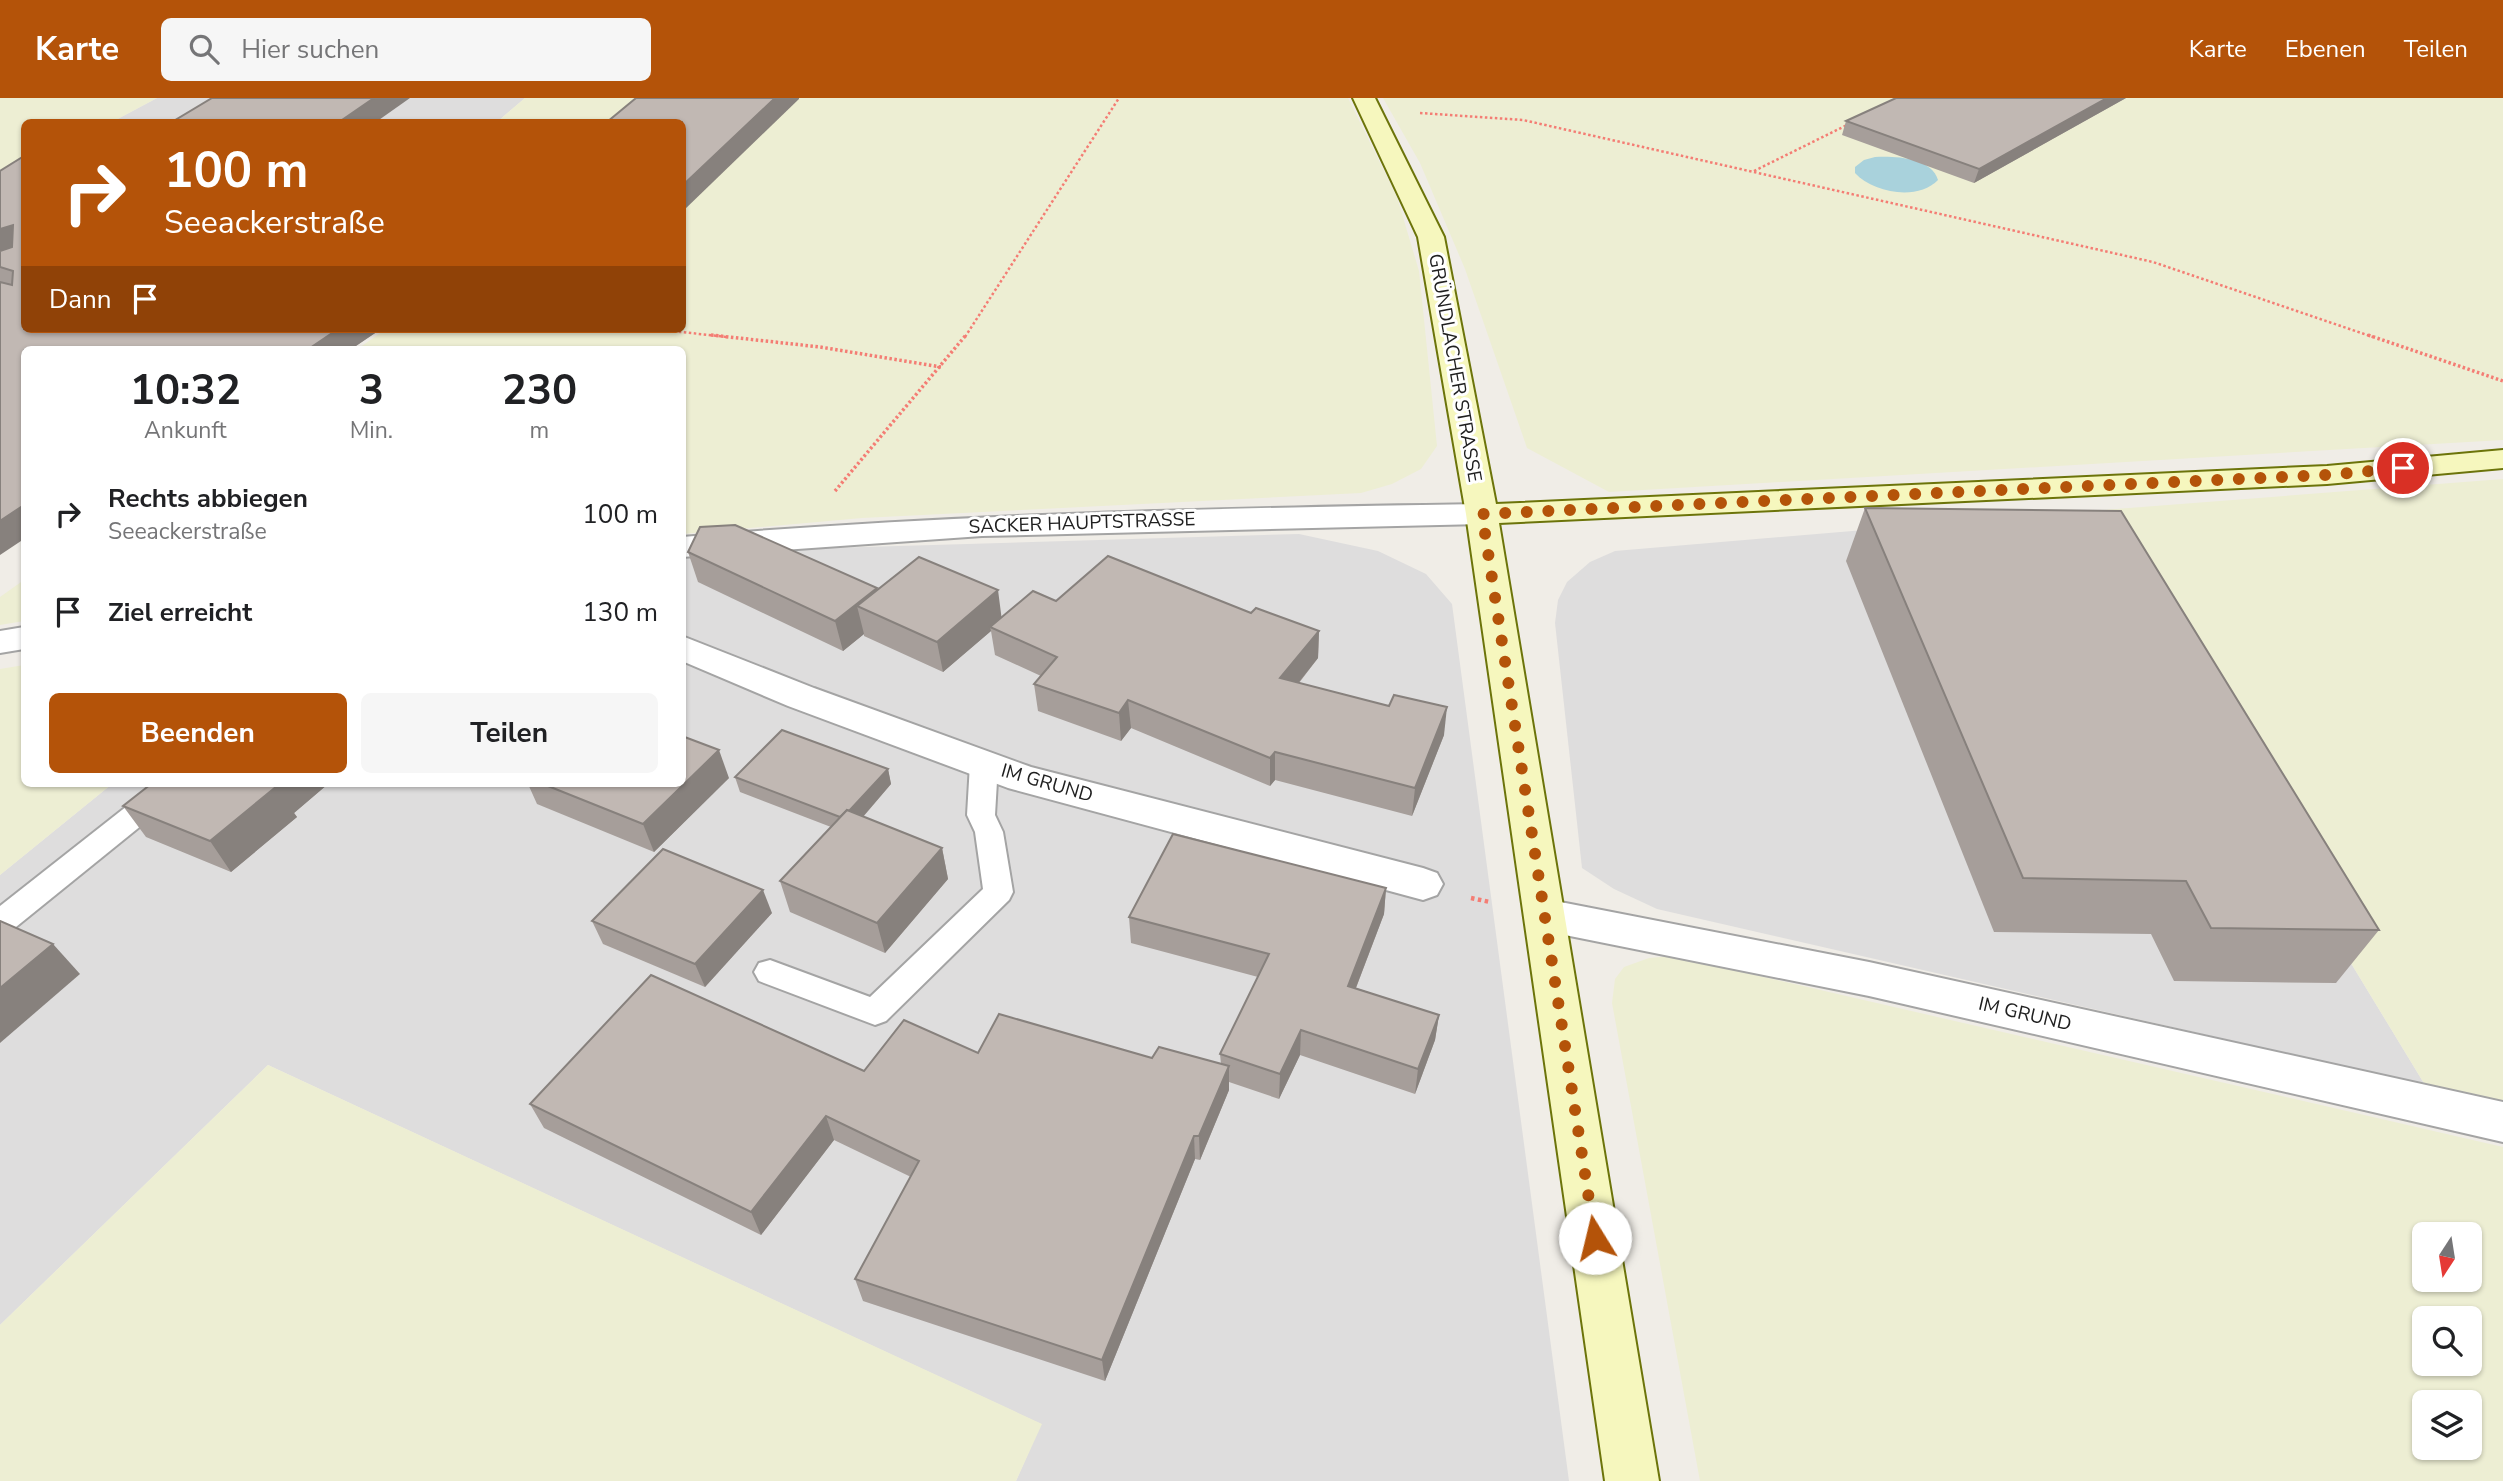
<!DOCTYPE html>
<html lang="de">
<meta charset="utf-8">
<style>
body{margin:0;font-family:"Nunito Sans",sans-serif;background:#f6f6f6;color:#202124;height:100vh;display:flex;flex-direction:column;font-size:26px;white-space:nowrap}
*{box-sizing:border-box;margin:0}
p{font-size:23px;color:#757577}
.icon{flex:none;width:38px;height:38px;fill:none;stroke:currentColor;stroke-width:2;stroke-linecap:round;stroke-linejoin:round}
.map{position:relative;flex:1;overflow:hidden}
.sheet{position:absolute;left:21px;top:248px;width:665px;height:441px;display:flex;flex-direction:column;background:#fff;border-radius:10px;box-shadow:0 2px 5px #0004}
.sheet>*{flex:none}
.banner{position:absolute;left:21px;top:21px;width:665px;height:214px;border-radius:10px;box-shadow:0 2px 5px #0004;background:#b45309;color:#fff;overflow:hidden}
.needle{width:46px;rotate:192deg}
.fabs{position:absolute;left:2412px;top:1124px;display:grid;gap:14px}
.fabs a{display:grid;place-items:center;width:70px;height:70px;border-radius:10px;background:#fff;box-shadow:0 2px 5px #0004;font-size:35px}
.pin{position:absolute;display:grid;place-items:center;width:60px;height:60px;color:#fff;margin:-30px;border:4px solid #fff;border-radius:50%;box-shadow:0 2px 7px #0007}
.me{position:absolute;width:77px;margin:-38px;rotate:351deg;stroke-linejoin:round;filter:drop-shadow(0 0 5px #0008)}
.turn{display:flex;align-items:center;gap:24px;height:147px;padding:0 28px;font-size:32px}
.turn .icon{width:91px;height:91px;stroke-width:2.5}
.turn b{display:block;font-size:49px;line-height:60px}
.then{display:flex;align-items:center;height:66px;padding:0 28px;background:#0003;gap:14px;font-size:26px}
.eta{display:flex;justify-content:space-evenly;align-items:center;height:119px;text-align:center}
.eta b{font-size:42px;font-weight:700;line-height:49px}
.cta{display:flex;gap:14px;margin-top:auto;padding:14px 28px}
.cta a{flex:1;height:80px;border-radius:10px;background:#b45309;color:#fff;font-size:28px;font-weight:700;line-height:80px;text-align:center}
.cta a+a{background:#f6f6f6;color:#202124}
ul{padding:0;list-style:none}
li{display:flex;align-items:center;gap:21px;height:98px;padding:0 28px}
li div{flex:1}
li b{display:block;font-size:26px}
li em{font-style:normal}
header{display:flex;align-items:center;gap:42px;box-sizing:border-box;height:98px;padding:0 35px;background:#b45309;color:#fff}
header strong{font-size:33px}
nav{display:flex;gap:38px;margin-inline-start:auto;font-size:24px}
.search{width:490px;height:63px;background:#f6f6f6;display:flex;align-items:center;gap:18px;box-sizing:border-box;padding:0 24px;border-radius:10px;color:#757577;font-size:26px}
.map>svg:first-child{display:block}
.residential{fill:#dedddd}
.farmland{fill:#edeed3;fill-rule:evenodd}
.water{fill:#a9d2dc}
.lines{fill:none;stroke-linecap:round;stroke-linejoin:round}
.service-casing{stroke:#a4a4a4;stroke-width:4}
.minor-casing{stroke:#a4a4a4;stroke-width:4}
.secondary-casing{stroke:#6c740a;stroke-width:4}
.path-far2{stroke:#f47d74;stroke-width:2.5;stroke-dasharray:2.5 2.5;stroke-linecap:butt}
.path-far1{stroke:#f47d74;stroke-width:3.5;stroke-dasharray:2.5 2.5;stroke-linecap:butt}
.path{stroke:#f47d74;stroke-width:4.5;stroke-dasharray:3.5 3.5;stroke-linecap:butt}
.service{fill:#fff;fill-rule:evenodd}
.minor{fill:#fff;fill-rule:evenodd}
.secondary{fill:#f6f7be;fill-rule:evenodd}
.wall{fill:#a69e9a}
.shaded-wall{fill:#87817d}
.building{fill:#c1b8b3;stroke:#87817d;stroke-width:2}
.route{stroke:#b45309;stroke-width:12;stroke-dasharray:0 21.6}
.labels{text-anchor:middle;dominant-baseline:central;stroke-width:6;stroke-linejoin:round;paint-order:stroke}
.street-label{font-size:19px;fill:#202020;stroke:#fff}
</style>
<header>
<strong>Karte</strong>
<div class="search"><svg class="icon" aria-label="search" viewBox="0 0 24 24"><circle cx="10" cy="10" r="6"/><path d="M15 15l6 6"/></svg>Hier suchen</div>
<nav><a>Karte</a><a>Ebenen</a><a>Teilen</a></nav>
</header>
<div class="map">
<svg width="2503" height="1383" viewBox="0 0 2503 1383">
<rect width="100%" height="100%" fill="#f0ede7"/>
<g class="residential">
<polygon points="157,0 525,0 497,24 112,24"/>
<polygon points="2077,414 2425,987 1657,811 1614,791 1582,770 1555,525 1558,502 1567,484 1590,464 1615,453"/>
<polygon points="1299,436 1378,453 1426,476 1452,506 1569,1383 1016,1383 1041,1326 268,967 0,1227 0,777 112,686 682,686 683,461 729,453"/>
</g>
<g class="farmland">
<polygon points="0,0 157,0 112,24 24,24 24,73 20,75 0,71"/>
<polygon points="525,0 1348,0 1397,99 1419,173 1437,348 1421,371 1392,386 1361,395 862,420 683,436 682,252 356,252 386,231 682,231 682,24 497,24"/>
<polygon points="1383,0 2503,0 2503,342 1609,394 1527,350 1465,171 1420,65"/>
<polygon points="2503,381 2503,1005 2425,987 2077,414"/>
<polygon points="24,482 24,523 0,527 0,499"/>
<polygon points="24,567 24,686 112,686 0,777 0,571"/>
<path d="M1672,858L2503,1049V1383H1700L1612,905L1615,881L1624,869L1649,860ZM2424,1136H2469V1181H2424ZM2424,1220H2469V1265H2424ZM2424,1304H2469V1349H2424Z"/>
<polygon points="268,967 1042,1326 1016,1383 0,1383 0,1227"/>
</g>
<path class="water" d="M1875,59C1894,58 1931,59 1938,82C1918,103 1873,95 1855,75V69L1864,62Z"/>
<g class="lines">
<defs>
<g id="service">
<polygon points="984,656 994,659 998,666 995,717 1003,734 1013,794 1009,802 886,923 875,927 759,883 754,874 759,865 770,862 870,899 983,791 975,734 967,717 970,666 974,659"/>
<polygon points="155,686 188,686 184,693 11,833 0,837 0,808"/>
</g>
<g id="minor">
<path d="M1482,406L1493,409L1498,416L1493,423L1482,426L982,438L682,459V439C949,416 1215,410 1482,406Z"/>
<polygon points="24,529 24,551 0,555 0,533"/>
<polygon points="682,538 814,590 1031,669 1423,770 1437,775 1443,786 1437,797 1423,802 1008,690 788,608 682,563"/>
<polygon points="1545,801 1869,864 2503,1004 2503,1044 1869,898 1545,833 1530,828 1524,817 1530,806"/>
</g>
<polygon id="secondary" points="1353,0 1375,0 1444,139 1496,406 2327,368 2503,352 2503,370 2327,386 1499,425 1659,1383 1605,1383 1466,416 1418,139"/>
</defs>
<use href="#service" class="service-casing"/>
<use href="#minor" class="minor-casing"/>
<use href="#secondary" class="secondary-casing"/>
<g class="path-far2">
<polyline points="1420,15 1523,22 2153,164 2373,239"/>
<polyline points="1754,73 1849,26"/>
<polyline points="654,231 727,239"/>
<polyline points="965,239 1119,0"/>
</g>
<g class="path-far1">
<polyline points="711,237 820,249 941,269"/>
<polyline points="2368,237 2503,283"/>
<polyline points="835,393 966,237"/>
</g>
<polyline class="path" points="1471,800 1490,804"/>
<use href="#service" class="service"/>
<use href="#minor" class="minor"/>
<use href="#secondary" class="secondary"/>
</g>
<g class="wall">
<polygon points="2126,0 1974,85 1842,37 1846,23"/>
<polygon points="0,73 24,231 381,231 350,252 24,252 0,457"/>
<polygon points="1865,410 2379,832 2336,885 2174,883 2151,836 1994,834 1846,463"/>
<polygon points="688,454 878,492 1002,519 1056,503 1251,515 1319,533 1318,560 1299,585 1444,637 1412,718 1275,682 1270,688 1131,630 1121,643 1038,613 1034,586 1041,578 995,557 991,533 943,574 864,538 864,536 843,553 698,484"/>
<polygon points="888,671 891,686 863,719 942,750 948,781 885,855 790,814 780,783 831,729 740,694 735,679"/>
<polygon points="729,680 654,754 537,706 528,686 682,686"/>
<polygon points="151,686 328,686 294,715 297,719 231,774 146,739 123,708"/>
<polygon points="1386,790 1384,816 1356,890 1439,917 1435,942 1415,996 1300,957 1279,1001 1229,984 1229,992 1200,1062 1195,1061 1105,1283 863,1203 855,1181 911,1079 834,1042 761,1137 544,1030 530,1006 864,973 978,955 1152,960 1221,966 1220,956 1258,879 1131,845 1129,819"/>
<polygon points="772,815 705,889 603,846 592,823"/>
</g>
<g class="shaded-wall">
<polygon points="374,0 410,0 376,24 339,24"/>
<polygon points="775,0 799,0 799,1 682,114 682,88"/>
<polygon points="2107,0 2126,0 1974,85 1979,71"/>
<polygon points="13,127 24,146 0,157 0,131"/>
<polygon points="338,231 381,231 350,252 307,252"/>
<polygon points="24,407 24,441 0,457 0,423"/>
<polygon points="877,490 884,520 857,508 864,536 843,553 835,523"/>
<polygon points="998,492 1002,523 990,529 991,533 943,574 937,544"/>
<polygon points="1319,533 1318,560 1280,608 1280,580"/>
<polygon points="1128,602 1131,630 1121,643 1119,615"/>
<polygon points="1447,609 1444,637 1412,718 1415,690"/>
<polygon points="719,652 729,680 654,754 643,726"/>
<polygon points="1275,654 1275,682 1270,688 1270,660"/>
<polygon points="888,671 891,686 848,736 843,720"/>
<polygon points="272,686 328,686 294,715 297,719 231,774 210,743"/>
<polygon points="942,750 948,781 885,855 877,825"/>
<polygon points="1386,790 1384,816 1347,913 1348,888"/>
<polygon points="763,792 772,815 705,889 695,866"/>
<polygon points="53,846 80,876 0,945 0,890"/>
<polygon points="1439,917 1435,942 1415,996 1418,971"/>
<polygon points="1301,932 1300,957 1279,1001 1280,976"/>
<polygon points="1229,968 1229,992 1200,1062 1199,1038"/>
<polygon points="826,1018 834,1042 761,1137 751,1114"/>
<polygon points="1194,1038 1195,1061 1105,1283 1102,1262"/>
</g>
<g class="building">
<polygon points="212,0 374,0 339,24 172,24"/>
<polygon points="636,0 775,0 682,88 682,24 607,24"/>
<polygon points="1896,0 2107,0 1979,71 1846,23"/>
<polygon points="24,58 24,231 338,231 307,252 24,252 24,407 0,423 0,184 12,187 13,173 0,169 0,153 12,149 13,127 0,131 0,73"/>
<polygon points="1865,410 2121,413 2379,832 2211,830 2186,783 2023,780"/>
<polygon points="735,427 877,490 835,523 688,454 700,429"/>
<polygon points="1108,458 1251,515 1256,510 1319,533 1280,580 1389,608 1394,597 1447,609 1415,690 1275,654 1270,660 1128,602 1119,615 1034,586 1057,559 990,529 1033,493 1056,503"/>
<polygon points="919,459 998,492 937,544 857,508"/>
<polygon points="782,632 888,671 849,713 847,712 840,719 735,679"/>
<polygon points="682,638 719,652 643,726 543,686 682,686"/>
<polygon points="151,686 272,686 277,688 210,743 123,708"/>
<polygon points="847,712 942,750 877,825 780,783"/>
<polygon points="1173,736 1386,790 1348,888 1439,917 1418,971 1301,932 1280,976 1220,956 1269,856 1129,819"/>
<polygon points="663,751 763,792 695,866 592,823"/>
<polygon points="0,823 53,846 0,890"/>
<polygon points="651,877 864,973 904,922 978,955 999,916 1152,960 1159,949 1229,968 1199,1038 1194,1038 1102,1262 855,1181 919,1063 826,1018 751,1114 530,1006"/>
</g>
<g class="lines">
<polyline class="route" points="1595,1140 1482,416 2327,377 2403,370"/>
</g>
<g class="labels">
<g class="street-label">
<text transform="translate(1455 270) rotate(80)">GRÜNDLACHER STRASSE</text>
<text transform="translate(1082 425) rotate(-2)">SACKER HAUPTSTRASSE</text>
<text transform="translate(1047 685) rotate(16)">IM GRUND</text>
<text transform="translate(2025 916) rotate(13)">IM GRUND</text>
</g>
</g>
</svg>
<div class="fabs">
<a><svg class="needle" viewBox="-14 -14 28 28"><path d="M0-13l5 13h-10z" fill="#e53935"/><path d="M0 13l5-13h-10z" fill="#757577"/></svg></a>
<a><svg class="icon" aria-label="search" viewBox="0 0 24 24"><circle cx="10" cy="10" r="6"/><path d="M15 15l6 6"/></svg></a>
<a><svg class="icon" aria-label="layers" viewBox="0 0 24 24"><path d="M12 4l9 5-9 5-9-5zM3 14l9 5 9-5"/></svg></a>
</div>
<div class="pin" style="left:2403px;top:370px;background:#d93025"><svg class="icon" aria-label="arrive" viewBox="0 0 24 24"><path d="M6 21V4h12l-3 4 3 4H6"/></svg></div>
<svg class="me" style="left:1595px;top:1140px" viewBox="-20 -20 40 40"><circle r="19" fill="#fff"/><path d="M0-13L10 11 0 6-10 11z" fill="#b45309"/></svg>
<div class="banner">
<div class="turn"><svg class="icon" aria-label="right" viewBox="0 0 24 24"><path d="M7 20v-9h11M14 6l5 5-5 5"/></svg><div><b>100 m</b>Seeackerstraße</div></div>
<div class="then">Dann<svg class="icon" aria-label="arrive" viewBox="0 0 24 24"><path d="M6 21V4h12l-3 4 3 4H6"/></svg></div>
</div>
<section class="sheet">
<div class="eta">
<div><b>10:32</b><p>Ankunft</p></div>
<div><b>3</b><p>Min.</p></div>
<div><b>230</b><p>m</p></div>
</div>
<ul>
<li><svg class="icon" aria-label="right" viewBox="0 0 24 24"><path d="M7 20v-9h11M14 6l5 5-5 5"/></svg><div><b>Rechts abbiegen</b><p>Seeackerstraße</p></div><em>100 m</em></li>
<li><svg class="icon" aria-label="arrive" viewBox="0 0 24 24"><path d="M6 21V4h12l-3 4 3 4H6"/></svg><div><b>Ziel erreicht</b></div><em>130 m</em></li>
</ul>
<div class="cta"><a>Beenden</a><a>Teilen</a></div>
</section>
</div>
